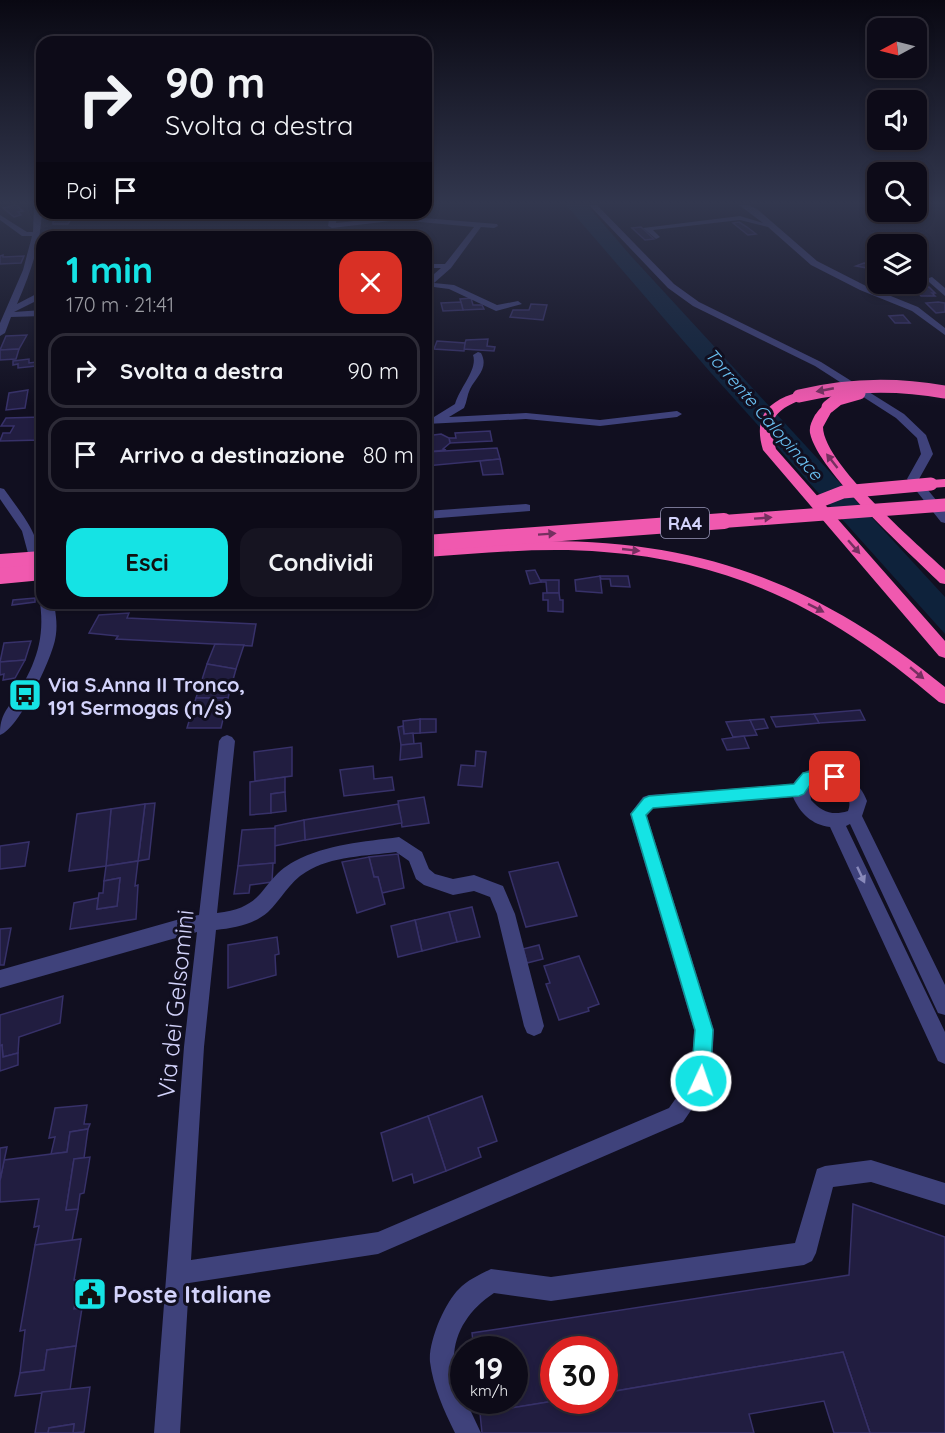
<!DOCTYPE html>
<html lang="it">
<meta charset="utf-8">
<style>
body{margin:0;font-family:Quicksand,sans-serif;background:#161421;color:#f1f3f6;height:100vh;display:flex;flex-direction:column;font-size:22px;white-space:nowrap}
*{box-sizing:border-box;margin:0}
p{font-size:20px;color:#9a9ba2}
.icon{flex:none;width:33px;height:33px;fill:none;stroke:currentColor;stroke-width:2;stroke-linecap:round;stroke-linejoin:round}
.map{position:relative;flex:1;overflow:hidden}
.details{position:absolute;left:36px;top:231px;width:396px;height:378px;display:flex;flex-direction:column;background:#0d0b18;border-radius:18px;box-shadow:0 3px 9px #0003,0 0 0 2px #2d2b37}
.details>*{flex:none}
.banner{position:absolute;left:36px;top:36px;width:396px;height:183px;border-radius:18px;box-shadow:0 3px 9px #0003,0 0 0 2px #2d2b37;background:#0d0b18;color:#f1f3f6;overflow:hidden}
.needle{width:39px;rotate:263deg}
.buttons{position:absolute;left:867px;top:18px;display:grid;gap:12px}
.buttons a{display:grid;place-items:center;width:60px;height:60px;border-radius:12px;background:#0d0b18;box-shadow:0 3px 9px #0003,0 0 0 2px #2d2b37;font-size:30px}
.speed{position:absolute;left:450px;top:1336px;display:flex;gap:12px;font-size:30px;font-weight:700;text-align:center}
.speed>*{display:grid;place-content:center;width:78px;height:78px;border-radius:50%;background:#0d0b18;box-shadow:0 3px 9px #0003,0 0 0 2px #2d2b37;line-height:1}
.speed small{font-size:15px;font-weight:400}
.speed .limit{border:9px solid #d22;background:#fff;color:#111}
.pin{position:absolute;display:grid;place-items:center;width:51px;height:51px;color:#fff;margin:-26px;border-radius:12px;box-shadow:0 3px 9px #0006}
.me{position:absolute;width:66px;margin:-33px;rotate:3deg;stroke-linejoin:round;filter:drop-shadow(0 0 4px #0008)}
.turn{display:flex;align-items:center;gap:21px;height:126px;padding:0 30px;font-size:27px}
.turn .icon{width:78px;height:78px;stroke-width:2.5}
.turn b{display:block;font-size:42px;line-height:51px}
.then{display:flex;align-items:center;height:57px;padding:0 30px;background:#0003;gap:12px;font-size:22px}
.round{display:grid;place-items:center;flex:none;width:63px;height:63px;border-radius:18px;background:#161421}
.headline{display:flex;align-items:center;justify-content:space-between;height:102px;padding:0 30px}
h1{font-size:36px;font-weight:800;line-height:45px;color:#15e3e4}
.primary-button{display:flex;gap:12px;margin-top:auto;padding:12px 30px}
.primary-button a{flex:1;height:69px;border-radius:18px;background:#15e3e4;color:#111;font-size:24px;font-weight:800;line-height:69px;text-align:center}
.primary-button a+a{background:#161421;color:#f1f3f6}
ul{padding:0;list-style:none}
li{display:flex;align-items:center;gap:18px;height:75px;margin:0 12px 9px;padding:0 18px;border:3px solid #2d2b37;border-radius:18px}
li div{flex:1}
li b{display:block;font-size:22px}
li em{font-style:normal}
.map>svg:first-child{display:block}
.water{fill:#0e223b}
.building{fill:#211d40;stroke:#373169;stroke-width:1.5}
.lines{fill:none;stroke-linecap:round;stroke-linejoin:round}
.minor{fill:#3f427b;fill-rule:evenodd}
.highway{fill:#f059af;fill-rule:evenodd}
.highway-bridge-far1{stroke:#f059af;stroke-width:13}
.highway-bridge{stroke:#f059af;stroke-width:16}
.oneway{fill:#753060}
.oneway2{fill:#898abb}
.route{fill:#15e3e4;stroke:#0e9494;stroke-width:1.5}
.labels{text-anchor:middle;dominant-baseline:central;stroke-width:6;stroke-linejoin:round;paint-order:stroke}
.far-water-label{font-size:18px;font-style:italic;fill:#6ac0f1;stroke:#110f20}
.shield{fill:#110f20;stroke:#9998b9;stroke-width:1.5}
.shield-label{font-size:18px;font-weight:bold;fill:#d3d3fb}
.poi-label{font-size:20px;font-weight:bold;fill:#d3d3fb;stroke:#110f20;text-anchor:start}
.near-street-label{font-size:24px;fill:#d3d3fb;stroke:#110f20}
.near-poi-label{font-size:24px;font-weight:bold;fill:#d3d3fb;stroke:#110f20;text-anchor:start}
</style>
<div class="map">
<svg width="945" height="1433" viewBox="0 0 945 1433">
<rect width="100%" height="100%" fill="#110f20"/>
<polygon class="water" points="566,205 587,205 631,256 945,597 945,634 711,373"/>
<g class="building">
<polygon points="16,205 23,211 18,212 21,215 14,217 3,208"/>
<polygon points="76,213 73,217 58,218 56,220 71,219 68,224 53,224 53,222 61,214"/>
<polygon points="739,222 747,227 756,234 748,235 733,223"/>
<polygon points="641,227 654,239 645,240 632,228"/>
<polygon points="3,255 3,257 24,256 21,263 0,264 0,256"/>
<polygon points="864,263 878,265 875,267 878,270 856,266"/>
<polygon points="916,287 929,287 935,293 932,293 935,296 921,296 914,288"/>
<polygon points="471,298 473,305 482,305 484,309 463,310 460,299"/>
<polygon points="461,302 463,310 443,311 441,303"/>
<polygon points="938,302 945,303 945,312 936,313 926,303"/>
<polygon points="531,304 547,305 543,320 510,317 513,310 529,310"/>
<polygon points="903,315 910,323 895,323 889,316"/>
<polygon points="27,335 19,349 0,350 6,336"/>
<polygon points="488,339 487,346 495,347 494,351 463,349 466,340"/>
<polygon points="437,341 465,343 464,351 434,349"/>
<polygon points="19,349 16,359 0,360 0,350"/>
<polygon points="29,359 29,363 36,362 36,366 18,368 18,364 13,365 13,361"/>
<polygon points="28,390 25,408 6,410 9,393"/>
<polygon points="42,417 42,440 0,441 3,433 10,433 14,426 1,426 6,418"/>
<polygon points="490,431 492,441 450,443 449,438 456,438 455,433"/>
<polygon points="441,434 449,438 450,443 443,449 446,450 427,452 430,450 426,448 426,436"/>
<polygon points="497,448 500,459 426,466 426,452"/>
<polygon points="500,459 503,474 483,475 480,461"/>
<polygon points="535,570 541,582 530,584 526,571"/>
<polygon points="600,576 602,593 576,591 575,580"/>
<polygon points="600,576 628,576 630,587 611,586 610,579 601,579"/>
<polygon points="541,580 559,580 559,593 547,593 546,582 541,582"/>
<polygon points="543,593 559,593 560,600 563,600 563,612 548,611 548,600 543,600"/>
<polygon points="35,598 35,602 12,605 13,600"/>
<polygon points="129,613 127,618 256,624 252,646 116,639 118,636 89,633 99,615"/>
<polygon points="31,641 25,660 0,662 4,643"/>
<polygon points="215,644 244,645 236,669 207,664"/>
<polygon points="25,660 15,678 3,680 4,674 0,675 0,662"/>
<polygon points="207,664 236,669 228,698 196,698"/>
<polygon points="196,698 228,698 221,728 187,728"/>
<polygon points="860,710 865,720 819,723 814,714"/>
<polygon points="814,714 819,723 776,727 771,717"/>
<polygon points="420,719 436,719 436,732 420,733"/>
<polygon points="420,719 420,733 404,734 403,721"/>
<polygon points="764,719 768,728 754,730 750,720"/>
<polygon points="750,720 757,735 733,737 726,722"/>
<polygon points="403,726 404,734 413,733 414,744 401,745 398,727"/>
<polygon points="744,736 749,748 727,750 722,739"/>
<polygon points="421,743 422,757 400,760 401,745"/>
<polygon points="292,747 292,776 255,781 254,752"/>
<polygon points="476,751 486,752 482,787 458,785 461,765 475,766"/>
<polygon points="373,766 374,779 392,777 394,790 344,796 340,770"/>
<polygon points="285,777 285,792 271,794 271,813 250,815 250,782"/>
<polygon points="285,792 286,811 271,813 271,794"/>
<polygon points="424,797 429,823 402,827 398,801"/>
<polygon points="155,803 149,859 138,861 145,804"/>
<polygon points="145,804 138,861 106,866 111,809"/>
<polygon points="398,804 402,823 305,840 304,820"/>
<polygon points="111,809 106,866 69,871 77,814"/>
<polygon points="304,820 305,840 274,846 275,826"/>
<polygon points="275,828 275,863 238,866 242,830"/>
<polygon points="29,842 25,866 0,869 0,846"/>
<polygon points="398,854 404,888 382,893 378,877 374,877 369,857"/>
<polygon points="369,857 374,877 378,877 385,904 357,913 342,862"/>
<polygon points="138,861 135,886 138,885 136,919 70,929 74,903 98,898 97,909 117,906 120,878 104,881 106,866"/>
<polygon points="558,862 577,916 526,927 509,872"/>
<polygon points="273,863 272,882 250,885 249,893 234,894 238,866"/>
<polygon points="120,878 117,906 97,909 99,893 103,893 104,881"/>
<polygon points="472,907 480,937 457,942 449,912"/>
<polygon points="449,912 457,942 422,951 415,920"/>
<polygon points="415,920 422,951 398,957 391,926"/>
<polygon points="11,928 4,965 0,965 0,929"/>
<polygon points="277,937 279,954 275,955 276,975 228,988 228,945"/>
<polygon points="539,945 543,959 527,963 523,949"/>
<polygon points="579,956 599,1004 588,1008 589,1011 559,1020 546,984 550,983 544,966"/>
<polygon points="63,996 60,1023 19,1037 18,1053 3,1057 2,1045 0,1046 0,1015"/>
<polygon points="2,1045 3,1057 18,1053 18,1065 0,1071 0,1046"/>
<polygon points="482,1096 497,1141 478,1148 481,1157 446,1171 428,1116"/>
<polygon points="87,1105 84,1124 90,1124 88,1129 70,1132 67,1152 51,1154 55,1137 49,1138 55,1108"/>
<polygon points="428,1116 446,1171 414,1183 412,1174 393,1181 381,1133"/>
<polygon points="88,1129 84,1158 74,1159 66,1210 78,1209 72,1241 35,1245 39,1226 34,1227 39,1199 0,1202 0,1181 4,1160 67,1152 70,1132"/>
<polygon points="7,1147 0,1180 0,1148"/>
<polygon points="90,1157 84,1193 80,1194 78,1209 66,1210 74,1159"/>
<polygon points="853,1204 945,1237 945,1433 870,1433 843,1352 604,1393 604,1350 554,1350 554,1401 480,1413 479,1401 514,1401 514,1350 474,1350 472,1333 849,1275"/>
<polygon points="81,1239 74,1280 79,1280 74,1309 82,1308 76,1346 47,1350 44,1370 20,1373 25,1330 20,1331 35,1245"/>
<polygon points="76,1346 70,1390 15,1396 20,1373 44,1370 47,1350"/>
<polygon points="843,1352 870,1433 834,1433 824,1401 749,1414 754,1433 482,1433 480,1413 554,1401 604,1401 604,1393"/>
<polygon points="90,1387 84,1432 73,1433 74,1424 49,1428 48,1433 35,1433 42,1392"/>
<polygon points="74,1424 73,1433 84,1433 48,1433 49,1428"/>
</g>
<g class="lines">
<g class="minor">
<path d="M34,205H42C42,241 31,272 17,304L42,291V298L14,312L42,310V316L11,317L5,333L0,336V323L23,270L32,236H22L0,220V215L27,232H33Z"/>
<polygon points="589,205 597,205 674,284 699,302 821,362 904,414 926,435 933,454 919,479 945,511 945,523 941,522 907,479 921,454 917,438 896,418 815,366 693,306 668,288"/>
<polygon points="739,205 748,205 757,209 817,261 866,286 918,307 945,328 945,335 912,311 860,290 811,265 768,227 740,220 653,230 660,237 656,239 643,228 740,216 763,223"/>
<polygon points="330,213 338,213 336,223 399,216 497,224 498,226 494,228 481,227 451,268 434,283 454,285 497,305 518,301 522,304 496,311 449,289 426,286 426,281 441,268 426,268 426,264 445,264 474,227 399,220 332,228 328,226"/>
<polygon points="932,277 945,288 945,296 929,282 929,278"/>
<path d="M478,352L481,353C489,368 477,376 470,389C467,395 467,402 464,408L449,417L526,413L600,420L677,411L682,414L677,417L600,426L526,419L426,424V418L434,417L455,404C460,387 478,369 473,355Z"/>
<path d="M0,488L4,489C32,528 42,537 42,587L36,583L22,531L0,499Z"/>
<polygon points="526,504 530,505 530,511 426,519 426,511"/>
<path d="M42,600V603H54C56,616 58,627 55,640C51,660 19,729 0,735C0,714 7,710 18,693C36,663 45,638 40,603Z"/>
<path d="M227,735L232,737L235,741L217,913C268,908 259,880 295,861C327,844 364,842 399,837L422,852L429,869L435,874L453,879L474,875L503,886L515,914L544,1026L541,1033L534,1036L527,1033L524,1026L497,914L490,897L474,891L453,895L424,885L416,879L409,861L396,852C367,856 331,856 306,872C289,882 281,900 268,912C253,925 234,928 216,930L204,1047L191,1260L378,1232L669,1108L691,1077L694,1030L630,814L643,797L649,795L793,784C812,752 858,773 867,801L862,816L945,985V1015L938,1013L850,824L846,826L945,1032V1064L938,1061L830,827C812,825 800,813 793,797L653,808L647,816L714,1030L711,1081L683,1122L378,1254L189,1283L180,1433H154L184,1047L197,932L0,988V970L187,917L199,915L219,741L222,737ZM827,781C840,787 854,795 848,811C832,816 822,812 811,800L809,787L814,783Z"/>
<path d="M871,1160L945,1183V1205L871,1182L833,1187L816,1253L812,1261L804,1265L551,1301L494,1293C471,1308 454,1331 454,1359C455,1373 464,1387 464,1401H466L481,1433H455C444,1411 433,1386 430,1362C428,1342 445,1302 459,1289C467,1280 481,1274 491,1269L551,1277L795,1243L817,1169L825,1166Z"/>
</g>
<g class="highway">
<path d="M799,392L805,396L803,399C776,410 766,418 776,449L945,641V658L939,656L763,450C753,417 767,401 799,392Z"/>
<path d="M828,403L834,407L823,427C823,463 917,544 945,570V584L940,583C909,552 818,472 810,433C809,426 812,421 815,415C819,410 822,405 828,403Z"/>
<polygon points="945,479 945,487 931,488 924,484 931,480"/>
<path d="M537,541C701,539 819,584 945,687V704L939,702C837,615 739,562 604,552C545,547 485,553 426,557V547Z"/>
</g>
<g class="highway-bridge-far1">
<path d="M799,396C848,384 895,383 945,392"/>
<polyline points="828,407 838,399 859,393"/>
<polyline points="820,501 843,492 931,484"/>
<polyline points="703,523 945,505"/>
</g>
<g class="highway-bridge">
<polyline points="426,543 724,521"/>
<polyline points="0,562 42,559"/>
<polyline points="0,576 42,572"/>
</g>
</g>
<defs><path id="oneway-solid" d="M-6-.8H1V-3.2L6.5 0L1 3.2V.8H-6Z" transform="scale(1.5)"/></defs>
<g class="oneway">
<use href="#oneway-solid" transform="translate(825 390) rotate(169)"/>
<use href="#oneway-solid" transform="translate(832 461) rotate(-128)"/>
<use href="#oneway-solid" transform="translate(763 518) rotate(-4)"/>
<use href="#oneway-solid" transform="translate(547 534) rotate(-4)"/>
<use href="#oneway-solid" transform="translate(854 547) rotate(49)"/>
<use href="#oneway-solid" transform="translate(631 550) rotate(6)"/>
<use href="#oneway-solid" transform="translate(816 608) rotate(27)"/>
<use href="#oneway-solid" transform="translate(917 673) rotate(40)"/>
</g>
<use class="oneway2" href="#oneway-solid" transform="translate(861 875) rotate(65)"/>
<linearGradient id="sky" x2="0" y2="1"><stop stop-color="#090812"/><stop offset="0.5" stop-color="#32374e"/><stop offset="1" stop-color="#32374e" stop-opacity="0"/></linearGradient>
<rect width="945" height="406" fill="url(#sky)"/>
<polygon class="route" points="825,769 840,773 842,777 840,781 812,782 804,794 799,796 653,808 646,815 713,1030 710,1081 707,1087 701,1090 694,1087 691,1081 695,1030 631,814 644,798 649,796 794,784 803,773"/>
<defs>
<symbol id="bus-square" viewBox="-11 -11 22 22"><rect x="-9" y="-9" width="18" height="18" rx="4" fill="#15e3e4" stroke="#110f20"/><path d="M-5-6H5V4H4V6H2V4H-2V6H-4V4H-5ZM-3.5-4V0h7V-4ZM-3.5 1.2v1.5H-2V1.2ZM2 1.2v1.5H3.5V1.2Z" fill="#111"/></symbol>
<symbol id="civic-square" viewBox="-11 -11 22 22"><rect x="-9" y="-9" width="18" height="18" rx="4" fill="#15e3e4" stroke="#110f20"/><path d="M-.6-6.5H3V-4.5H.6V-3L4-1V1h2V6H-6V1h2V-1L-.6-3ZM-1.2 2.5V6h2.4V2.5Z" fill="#111"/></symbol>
</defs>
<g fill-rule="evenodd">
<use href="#bus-square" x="6" y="676" width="38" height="38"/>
<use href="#civic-square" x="71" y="1275" width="38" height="38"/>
</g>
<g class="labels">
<g class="far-water-label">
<text transform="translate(764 414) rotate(49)">Torrente Calopinace</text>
</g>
<rect class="shield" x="661" y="508" width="48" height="30" rx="4.5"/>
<g class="shield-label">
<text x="685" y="523">RA4</text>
</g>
<g class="poi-label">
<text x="48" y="684">Via S.Anna II Tronco,<tspan x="48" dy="23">191 Sermogas (n/s)</tspan></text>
</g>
<g class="near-street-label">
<text transform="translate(175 1004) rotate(-84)">Via dei Gelsomini</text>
</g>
<g class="near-poi-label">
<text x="113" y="1294">Poste Italiane</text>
</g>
</g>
</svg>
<div class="buttons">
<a><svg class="needle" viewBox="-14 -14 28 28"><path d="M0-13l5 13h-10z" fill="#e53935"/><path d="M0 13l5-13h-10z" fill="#9a9ba2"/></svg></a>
<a><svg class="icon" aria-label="sound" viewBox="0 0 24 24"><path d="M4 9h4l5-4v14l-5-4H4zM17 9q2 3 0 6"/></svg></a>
<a><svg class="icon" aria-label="search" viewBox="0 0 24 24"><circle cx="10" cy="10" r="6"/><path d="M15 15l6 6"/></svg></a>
<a><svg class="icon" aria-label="layers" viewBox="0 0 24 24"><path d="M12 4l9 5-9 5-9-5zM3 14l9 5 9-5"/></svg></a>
</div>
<div class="speed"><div>19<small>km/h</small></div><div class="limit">30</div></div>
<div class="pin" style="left:835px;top:777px;background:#d93025"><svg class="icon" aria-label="arrive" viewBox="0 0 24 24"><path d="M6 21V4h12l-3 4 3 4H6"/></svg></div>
<svg class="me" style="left:701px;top:1081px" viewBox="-20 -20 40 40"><circle r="17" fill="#15e3e4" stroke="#fff" stroke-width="3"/><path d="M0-11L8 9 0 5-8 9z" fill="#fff"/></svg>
<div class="banner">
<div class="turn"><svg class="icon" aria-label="right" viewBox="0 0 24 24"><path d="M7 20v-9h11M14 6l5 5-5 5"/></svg><div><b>90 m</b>Svolta a destra</div></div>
<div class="then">Poi<svg class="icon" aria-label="arrive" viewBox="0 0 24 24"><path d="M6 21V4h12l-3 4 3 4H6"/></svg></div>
</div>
<section class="details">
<div class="headline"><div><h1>1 min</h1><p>170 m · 21:41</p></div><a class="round" style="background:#d93025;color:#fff"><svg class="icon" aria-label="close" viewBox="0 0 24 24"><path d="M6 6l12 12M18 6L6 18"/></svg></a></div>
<ul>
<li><svg class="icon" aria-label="right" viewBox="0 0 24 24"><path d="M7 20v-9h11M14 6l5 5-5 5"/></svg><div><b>Svolta a destra</b></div><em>90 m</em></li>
<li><svg class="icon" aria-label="arrive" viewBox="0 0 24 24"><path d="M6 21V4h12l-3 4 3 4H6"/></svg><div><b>Arrivo a destinazione</b></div><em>80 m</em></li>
</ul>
<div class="primary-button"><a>Esci</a><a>Condividi</a></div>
</section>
</div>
